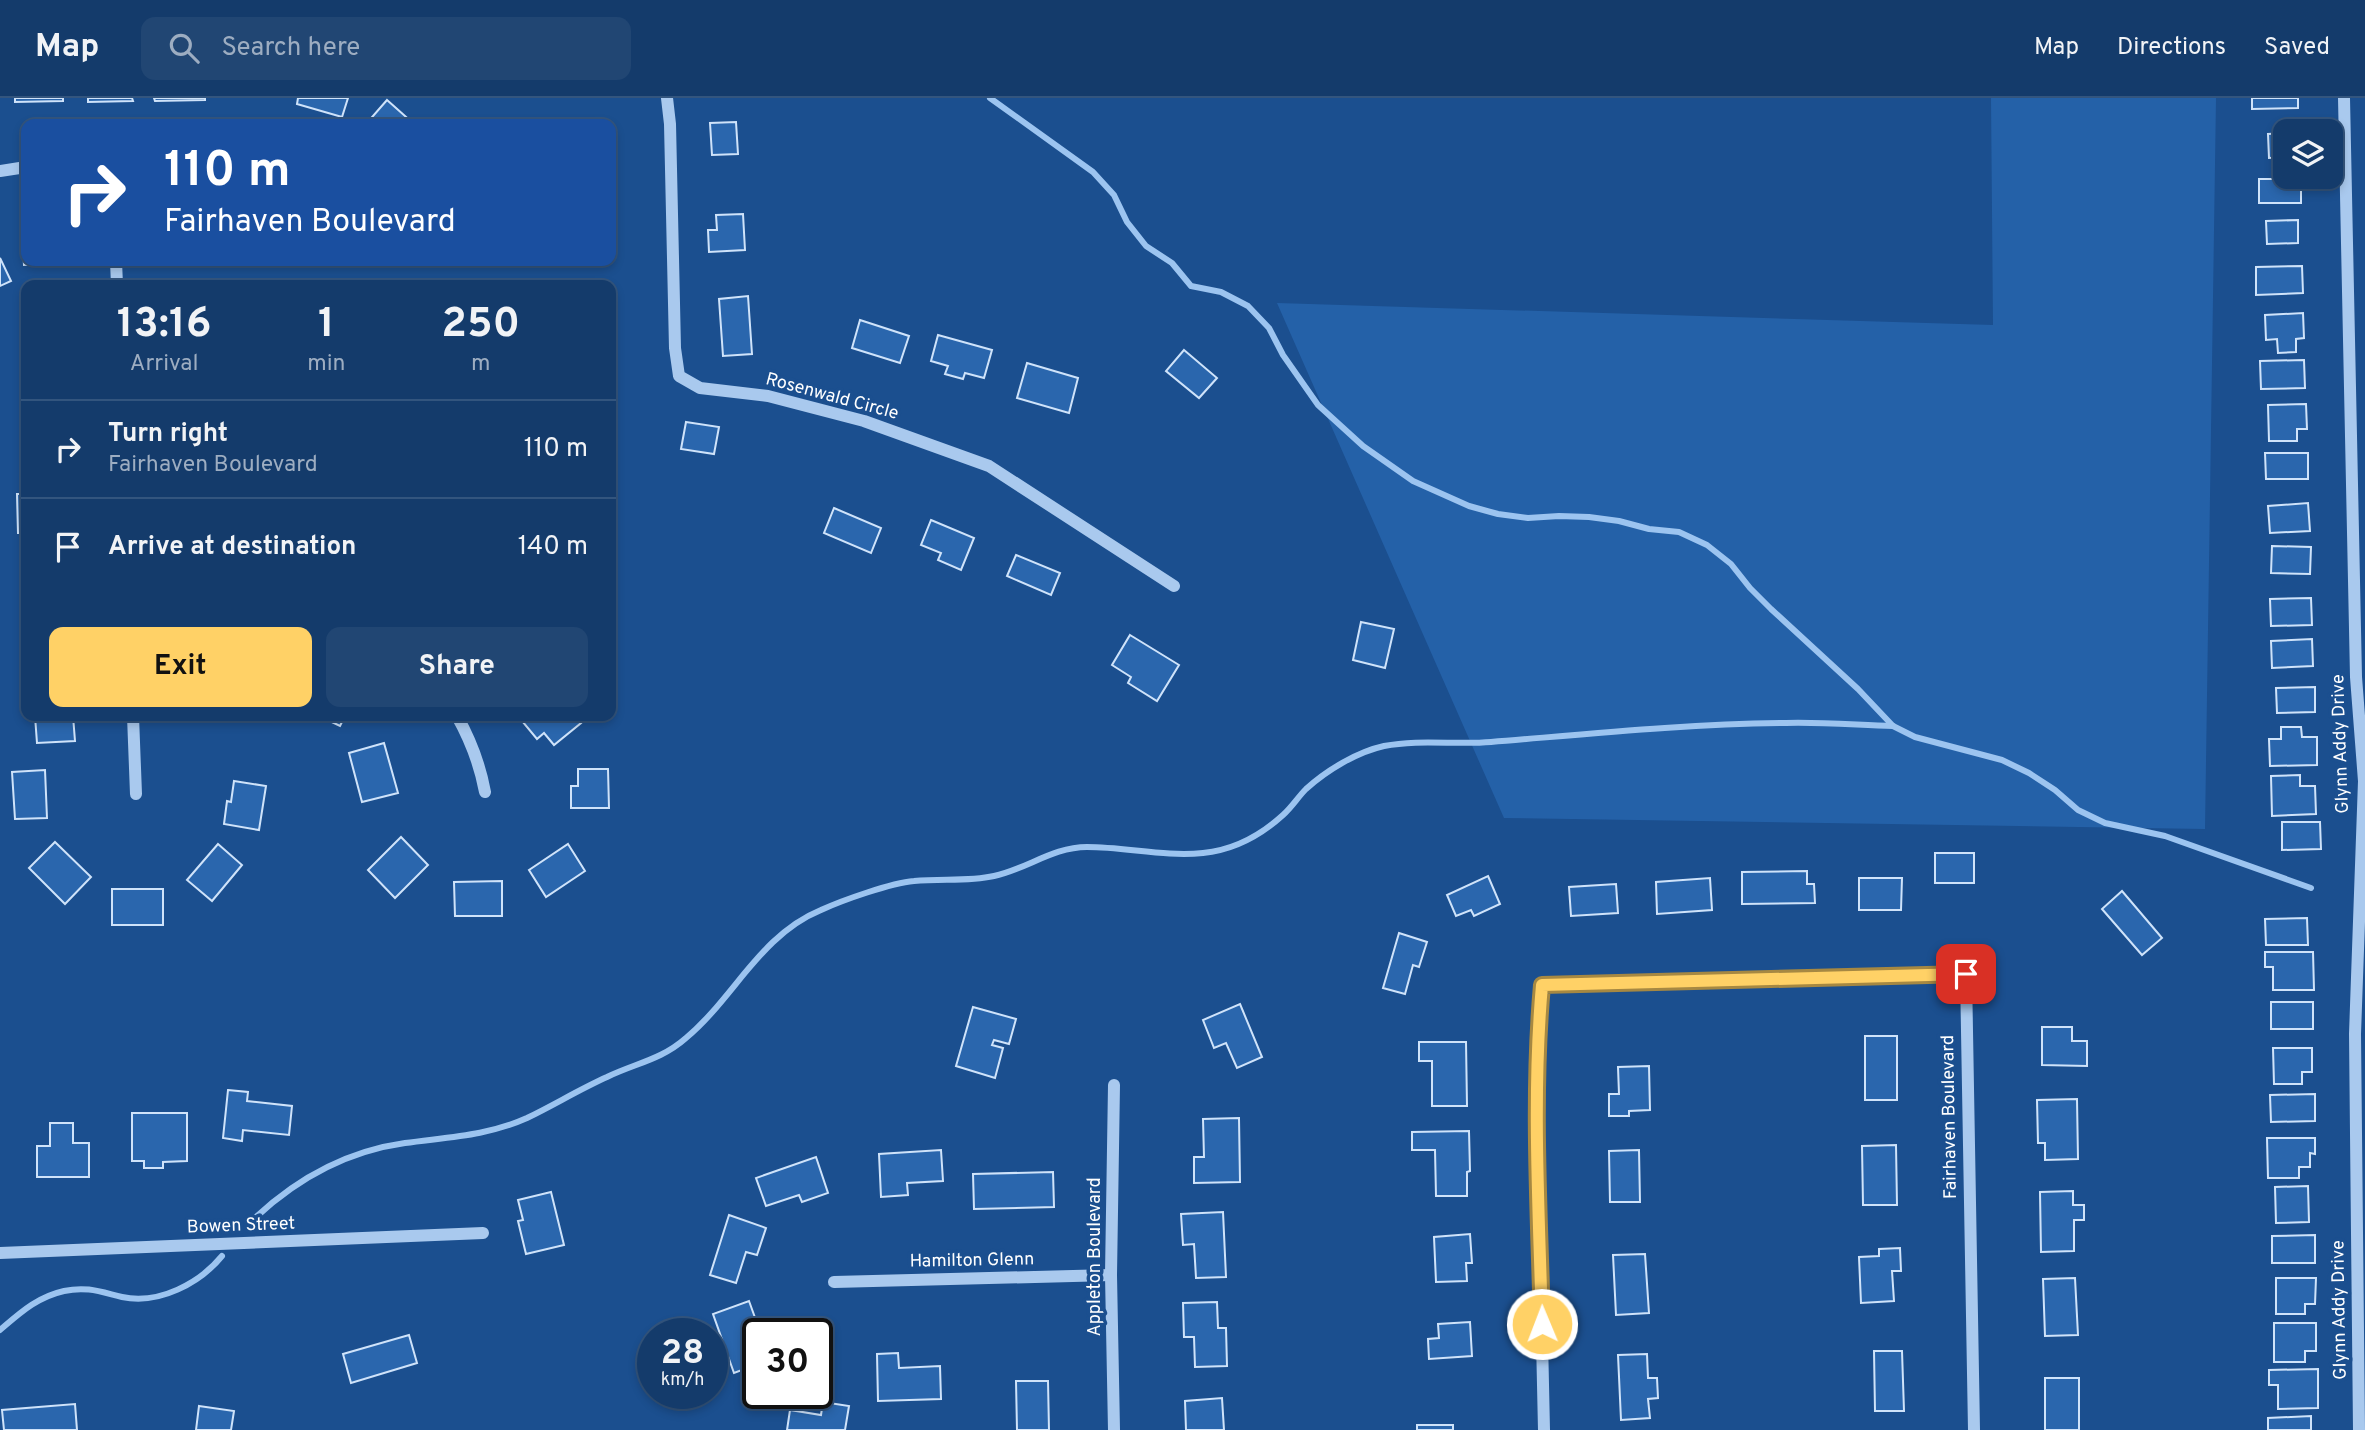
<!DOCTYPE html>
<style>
body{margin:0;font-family:Overpass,sans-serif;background:#214673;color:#f1f3f6;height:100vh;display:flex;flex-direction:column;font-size:26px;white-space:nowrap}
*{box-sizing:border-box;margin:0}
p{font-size:23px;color:#9dadc1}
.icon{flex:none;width:38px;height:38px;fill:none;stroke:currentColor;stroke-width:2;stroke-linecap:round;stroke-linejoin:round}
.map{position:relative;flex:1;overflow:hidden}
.drawer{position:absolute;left:21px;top:182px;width:595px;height:441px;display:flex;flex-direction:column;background:#143b6b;border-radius:14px;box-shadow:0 4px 10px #0003,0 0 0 2px #33557e}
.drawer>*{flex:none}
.guide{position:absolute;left:21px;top:21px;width:595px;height:147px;border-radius:14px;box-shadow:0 4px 10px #0003,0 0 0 2px #33557e;background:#1a4fa0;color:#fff;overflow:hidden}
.tools{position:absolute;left:2273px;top:21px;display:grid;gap:14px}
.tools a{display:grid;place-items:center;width:70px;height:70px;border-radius:14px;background:#143b6b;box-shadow:0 4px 10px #0003,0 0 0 2px #33557e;font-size:35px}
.speed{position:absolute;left:637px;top:1220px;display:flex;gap:14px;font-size:35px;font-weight:700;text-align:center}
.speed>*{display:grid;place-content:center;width:91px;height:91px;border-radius:50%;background:#143b6b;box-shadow:0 4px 10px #0003,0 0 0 2px #33557e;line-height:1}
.speed small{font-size:18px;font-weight:400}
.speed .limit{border:4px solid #111;border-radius:10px;background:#fff;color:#111}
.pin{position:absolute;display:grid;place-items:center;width:60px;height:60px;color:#fff;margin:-30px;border-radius:14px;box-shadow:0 4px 10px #0006}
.me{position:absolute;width:77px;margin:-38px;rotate:359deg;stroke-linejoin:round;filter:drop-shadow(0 0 5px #0008)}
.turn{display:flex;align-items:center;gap:24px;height:147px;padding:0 28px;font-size:32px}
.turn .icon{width:91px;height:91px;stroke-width:2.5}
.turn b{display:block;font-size:49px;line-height:60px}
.eta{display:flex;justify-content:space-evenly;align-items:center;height:119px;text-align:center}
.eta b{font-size:42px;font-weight:700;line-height:49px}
.primary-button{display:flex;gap:14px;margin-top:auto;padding:14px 28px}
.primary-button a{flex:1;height:80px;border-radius:14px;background:#ffd166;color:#111;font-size:28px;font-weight:700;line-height:80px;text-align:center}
.primary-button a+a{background:#214673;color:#f1f3f6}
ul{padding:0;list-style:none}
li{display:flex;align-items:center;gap:21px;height:98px;padding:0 28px;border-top:2px solid #33557e}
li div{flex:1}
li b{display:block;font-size:26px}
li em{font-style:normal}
header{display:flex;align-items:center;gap:42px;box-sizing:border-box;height:98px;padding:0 35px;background:#143b6b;border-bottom:2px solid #33557e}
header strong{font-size:33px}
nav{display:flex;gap:38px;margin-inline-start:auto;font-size:24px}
.search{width:490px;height:63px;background:#214673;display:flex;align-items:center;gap:18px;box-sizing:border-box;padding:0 24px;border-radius:14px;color:#9dadc1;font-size:26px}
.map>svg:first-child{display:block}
.green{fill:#2461a8}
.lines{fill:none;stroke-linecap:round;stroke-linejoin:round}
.stream{stroke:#9cc4f0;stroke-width:6}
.building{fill:#2a66ad;stroke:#cfe3fa;stroke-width:2}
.minor{stroke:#a9c9ee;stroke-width:12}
.route-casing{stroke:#a68842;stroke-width:18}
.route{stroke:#ffd166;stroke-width:12}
.labels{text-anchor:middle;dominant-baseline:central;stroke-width:7;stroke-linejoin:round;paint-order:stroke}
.street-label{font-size:18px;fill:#fff;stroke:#1b4f8f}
</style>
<header>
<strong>Map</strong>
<div class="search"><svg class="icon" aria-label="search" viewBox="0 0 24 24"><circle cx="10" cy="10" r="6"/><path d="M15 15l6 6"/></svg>Search here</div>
<nav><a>Map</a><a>Directions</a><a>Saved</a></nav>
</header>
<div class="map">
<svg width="2365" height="1332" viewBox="0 0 2365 1332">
<rect width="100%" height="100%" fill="#1b4f8f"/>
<polygon class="green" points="1991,0 2216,0 2205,731 1504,720 1277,205 1993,227"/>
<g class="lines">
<g class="stream">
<polyline points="990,0 1093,74 1114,97 1127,124 1146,148 1172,165 1191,188 1221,194 1248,208 1269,230 1283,257 1318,307 1363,348 1413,383 1469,408 1498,416 1528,420 1559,418 1589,419 1619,423 1649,431 1679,434 1707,447 1731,466 1750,490 1771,511 1858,591 1893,628 1915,639 2002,662 2029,675 2055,692 2078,712 2105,725 2165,738 2311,790"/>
<path d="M256,1119C298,1080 348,1053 405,1045C448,1039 487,1038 527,1020C554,1007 580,991 607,979C636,965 661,962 686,940C734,900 760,837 821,812C843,802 891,785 914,783C941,780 967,784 994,778C1027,771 1053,749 1087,749C1126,749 1165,759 1203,755C1233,752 1261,737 1283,717C1292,709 1298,699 1306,691C1327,672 1357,654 1384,648C1419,641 1456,647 1491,644C1589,636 1688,626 1786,625C1821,624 1857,627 1893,628"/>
<path d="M0,1232C20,1215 37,1199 64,1193C87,1188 101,1194 122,1199C159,1207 200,1185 222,1158"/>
</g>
</g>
<g class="building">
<polygon points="15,0 63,0 63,3 15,4"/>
<polygon points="88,0 132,0 133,3 88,4"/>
<polygon points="154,0 205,0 205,2 155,3"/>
<polygon points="298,0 348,0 342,19 297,6"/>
<polygon points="2252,0 2298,0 2298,10 2252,11"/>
<polygon points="387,2 414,26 366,26"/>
<rect x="479" y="20" width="32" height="6"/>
<polygon points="736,24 738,56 712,57 710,25"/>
<polygon points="2286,35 2286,59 2269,60 2268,36"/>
<rect x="2259" y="81" width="42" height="24"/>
<polygon points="743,116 745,152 709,154 708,132 717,132 716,117"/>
<polygon points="2298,122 2298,145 2267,146 2266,123"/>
<polygon points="26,134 26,163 67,164 24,167 22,135"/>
<polygon points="0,160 11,183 0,188"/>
<polygon points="234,163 281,163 281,167 234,165"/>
<polygon points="2302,168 2303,195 2256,197 2256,169"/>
<polygon points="748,198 752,256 723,258 719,201"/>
<polygon points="2303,215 2304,240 2296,241 2296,254 2278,255 2277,241 2266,242 2265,217"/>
<polygon points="860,222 909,238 900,265 852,250"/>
<polygon points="938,237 992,252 984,280 965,275 963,281 945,276 948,268 931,263"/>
<polygon points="1184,252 1217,280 1199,300 1166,273"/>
<polygon points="2304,262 2305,290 2261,291 2260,263"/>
<polygon points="1027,265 1078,280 1069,315 1017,300"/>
<polygon points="2306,306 2307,331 2297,331 2297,343 2269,343 2268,307"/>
<polygon points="686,324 719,329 714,356 681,351"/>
<polygon points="2265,355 2308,355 2308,381 2266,381"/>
<polygon points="17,396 26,396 26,435 18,435"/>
<polygon points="2308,405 2310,433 2270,435 2268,408"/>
<polygon points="834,410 881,430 871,455 824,435"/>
<polygon points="931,422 974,440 961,472 938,462 941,455 921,447"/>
<polygon points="2272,448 2311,449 2310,476 2271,475"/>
<polygon points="1016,457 1060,475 1051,497 1007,478"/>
<polygon points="2311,500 2312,527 2271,528 2270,501"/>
<polygon points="1361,524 1394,531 1385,570 1353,562"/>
<polygon points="1130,537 1179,567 1157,603 1128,585 1131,579 1112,567"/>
<polygon points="2312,541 2313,568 2272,570 2271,543"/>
<polygon points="2315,589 2315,614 2277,615 2276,590"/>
<polygon points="35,618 73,618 75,643 37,645"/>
<polygon points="319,618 345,618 340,628"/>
<polygon points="529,618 575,618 581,625 554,647 544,635 537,641 522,623"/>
<polygon points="2281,629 2301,629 2302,639 2317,639 2317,667 2270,668 2269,641 2281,641"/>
<polygon points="384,645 398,695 362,704 349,655"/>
<polygon points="578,671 608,671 609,710 571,710 571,688 578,688"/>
<polygon points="45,672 47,720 15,721 12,674"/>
<polygon points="2300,677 2300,688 2315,688 2316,716 2272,718 2271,678"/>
<polygon points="234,683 266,688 259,732 224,726 227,703 231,704"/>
<polygon points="2282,724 2320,724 2321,751 2282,752"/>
<polygon points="401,739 428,767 395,800 368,772"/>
<polygon points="55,744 91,779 65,806 29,770"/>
<polygon points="218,746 242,767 212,803 187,782"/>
<polygon points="568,746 585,773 546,799 529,772"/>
<rect x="1935" y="755" width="39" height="30"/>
<polygon points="1807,773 1807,786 1814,786 1815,805 1742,806 1742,774"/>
<polygon points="1488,778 1500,806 1474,818 1471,812 1456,818 1447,797"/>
<polygon points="1710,780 1712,812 1657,816 1656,784"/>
<polygon points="1859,780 1902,780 1901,812 1859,812"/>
<polygon points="502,783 502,818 455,818 454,784"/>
<polygon points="1616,786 1618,815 1571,818 1569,789"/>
<rect x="112" y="791" width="51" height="36"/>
<polygon points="2122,793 2162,840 2142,857 2102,811"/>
<polygon points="2307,820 2308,847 2266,847 2265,821"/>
<polygon points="1399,835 1427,844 1419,869 1413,867 1405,896 1383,890"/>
<polygon points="2265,854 2313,854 2314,892 2273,892 2273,869 2265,869"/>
<rect x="2271" y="904" width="42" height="27"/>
<polygon points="1240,906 1262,959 1237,970 1226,945 1214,950 1203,922"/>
<polygon points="973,909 1016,921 1009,946 994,942 992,947 1003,950 995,980 956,968"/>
<polygon points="2042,929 2072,929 2072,943 2087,943 2087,968 2042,967"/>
<rect x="1865" y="938" width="32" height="64"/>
<polygon points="1419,944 1466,944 1467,1008 1432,1008 1432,963 1419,963"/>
<polygon points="2273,950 2312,950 2312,974 2302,974 2302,986 2274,986"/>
<polygon points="1649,968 1650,1012 1629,1013 1629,1018 1609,1018 1609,996 1619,996 1618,969"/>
<polygon points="228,992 248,994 247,1003 292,1008 289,1037 243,1032 242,1043 223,1040"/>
<polygon points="2315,996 2315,1023 2271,1024 2270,997"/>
<polygon points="2077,1001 2078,1061 2045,1062 2045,1045 2038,1045 2037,1002"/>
<polygon points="132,1015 187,1015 187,1063 163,1064 163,1070 144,1070 144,1063 132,1063"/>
<polygon points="1239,1020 1240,1084 1194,1085 1194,1059 1204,1059 1203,1021"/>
<polygon points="50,1025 73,1025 73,1045 89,1045 89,1079 37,1079 37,1048 50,1048"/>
<polygon points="1469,1033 1470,1073 1467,1074 1467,1098 1436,1098 1435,1052 1412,1052 1412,1034"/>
<polygon points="2267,1040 2315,1040 2315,1056 2310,1055 2310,1069 2299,1069 2299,1080 2268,1080"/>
<polygon points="1896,1047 1897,1107 1863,1107 1862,1048"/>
<polygon points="941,1052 943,1083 907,1085 908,1097 881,1099 879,1056"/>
<polygon points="1639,1052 1640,1104 1610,1104 1609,1053"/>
<polygon points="816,1059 828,1095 802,1104 799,1097 766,1108 756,1080"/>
<polygon points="1053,1074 1054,1109 974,1111 973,1076"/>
<polygon points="2308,1088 2309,1124 2276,1125 2275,1089"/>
<polygon points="2073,1093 2073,1107 2084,1107 2084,1122 2074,1122 2074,1153 2041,1154 2040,1094"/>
<polygon points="551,1094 564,1147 526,1156 518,1123 523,1122 518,1102"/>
<polygon points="1223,1114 1226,1179 1196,1180 1194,1146 1183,1147 1181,1116"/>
<polygon points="729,1117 766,1130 757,1157 746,1154 736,1185 710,1177"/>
<polygon points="1470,1136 1472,1165 1466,1165 1467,1183 1436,1184 1434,1139"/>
<polygon points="2315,1137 2315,1165 2272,1165 2272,1138"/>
<polygon points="1900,1150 1901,1173 1892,1173 1894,1203 1861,1205 1859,1159 1879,1158 1879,1151"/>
<polygon points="1645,1156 1649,1215 1616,1217 1613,1157"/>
<polygon points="2075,1180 2078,1237 2045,1238 2043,1181"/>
<polygon points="2276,1180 2316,1180 2315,1206 2305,1206 2305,1216 2276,1216"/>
<polygon points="749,1203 758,1228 750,1231 758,1254 758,1266 734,1275 713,1216"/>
<polygon points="1217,1204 1218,1230 1226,1230 1227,1268 1195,1269 1194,1239 1184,1239 1183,1205"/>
<polygon points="1470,1224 1472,1258 1429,1261 1428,1241 1439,1240 1438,1226"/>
<polygon points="2274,1225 2316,1225 2316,1253 2305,1253 2305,1264 2274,1264"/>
<polygon points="409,1237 417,1265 351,1285 343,1256"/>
<polygon points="1874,1253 1902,1253 1904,1313 1875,1313"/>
<polygon points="898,1255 899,1270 940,1268 941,1301 878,1303 877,1256"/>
<polygon points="1647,1256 1648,1280 1657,1280 1658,1300 1648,1301 1650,1320 1621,1322 1618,1257"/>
<polygon points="2318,1271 2318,1310 2278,1311 2278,1287 2269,1287 2269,1272"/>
<rect x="2045" y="1280" width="34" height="52"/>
<polygon points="1016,1283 1048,1283 1049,1332 1017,1332"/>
<polygon points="1222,1300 1224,1332 1186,1332 1185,1303"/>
<polygon points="823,1304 849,1308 845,1332 787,1332 790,1312 821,1317"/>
<polygon points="75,1306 77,1332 4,1332 2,1312"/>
<polygon points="199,1308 234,1313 231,1332 196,1332"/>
<polygon points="2311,1318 2311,1332 2268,1332 2268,1320"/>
<rect x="1417" y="1327" width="36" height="5"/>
</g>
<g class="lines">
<g class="minor">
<polyline points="667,0 670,26 675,250 679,278 700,290 768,298 864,323 989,368 1174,488"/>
<polyline points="2344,0 2356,579 2364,683 2355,936 2359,1332"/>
<polyline points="0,73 26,69"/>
<polyline points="116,163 117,187"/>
<polyline points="133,618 136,696"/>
<path d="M457,618C470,641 480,667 485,694"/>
<polyline points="0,1155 483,1135"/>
<polyline points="834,1184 1111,1177"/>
<polyline points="1114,1332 1111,1177 1114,987"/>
<polyline points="1544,1332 1537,1013 1538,931 1543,887 1966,876 1974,1332"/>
</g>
</g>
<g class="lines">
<defs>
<path id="route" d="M1542,1226C1539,1113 1532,999 1542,887L1966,876"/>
</defs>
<use href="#route" class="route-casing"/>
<use href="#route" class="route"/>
</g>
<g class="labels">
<g class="street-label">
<text transform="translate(832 299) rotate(15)">Rosenwald Circle</text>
<text transform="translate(2341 646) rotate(-92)">Glynn Addy Drive</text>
<text transform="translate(1950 1019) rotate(-91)">Fairhaven Boulevard</text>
<text transform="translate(241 1128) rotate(-2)">Bowen Street</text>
<text transform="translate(1095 1159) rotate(-90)">Appleton Boulevard</text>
<text transform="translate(972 1163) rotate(-1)">Hamilton Glenn</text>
<text transform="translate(2340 1212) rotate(-91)">Glynn Addy Drive</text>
</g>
</g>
</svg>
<div class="tools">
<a><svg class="icon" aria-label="layers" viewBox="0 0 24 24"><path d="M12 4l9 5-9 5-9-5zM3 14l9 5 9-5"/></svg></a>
</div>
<div class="speed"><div>28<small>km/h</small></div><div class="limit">30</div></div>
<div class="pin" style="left:1966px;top:876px;background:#d93025"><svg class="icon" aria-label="arrive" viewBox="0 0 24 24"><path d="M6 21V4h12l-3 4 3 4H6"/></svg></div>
<svg class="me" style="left:1542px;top:1226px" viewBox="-20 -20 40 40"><circle r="17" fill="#ffd166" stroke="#fff" stroke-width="3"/><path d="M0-11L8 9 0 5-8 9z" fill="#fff"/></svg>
<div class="guide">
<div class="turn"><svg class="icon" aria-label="right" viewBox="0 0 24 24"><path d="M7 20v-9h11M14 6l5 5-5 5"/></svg><div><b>110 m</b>Fairhaven Boulevard</div></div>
</div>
<section class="drawer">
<div class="eta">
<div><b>13:16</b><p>Arrival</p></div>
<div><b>1</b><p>min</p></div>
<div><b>250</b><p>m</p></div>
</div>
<ul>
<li><svg class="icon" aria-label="right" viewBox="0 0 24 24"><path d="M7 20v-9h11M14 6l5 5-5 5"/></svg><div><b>Turn right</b><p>Fairhaven Boulevard</p></div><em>110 m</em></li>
<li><svg class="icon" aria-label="arrive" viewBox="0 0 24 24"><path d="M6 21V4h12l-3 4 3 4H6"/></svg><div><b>Arrive at destination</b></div><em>140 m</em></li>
</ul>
<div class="primary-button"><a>Exit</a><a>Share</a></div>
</section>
</div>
